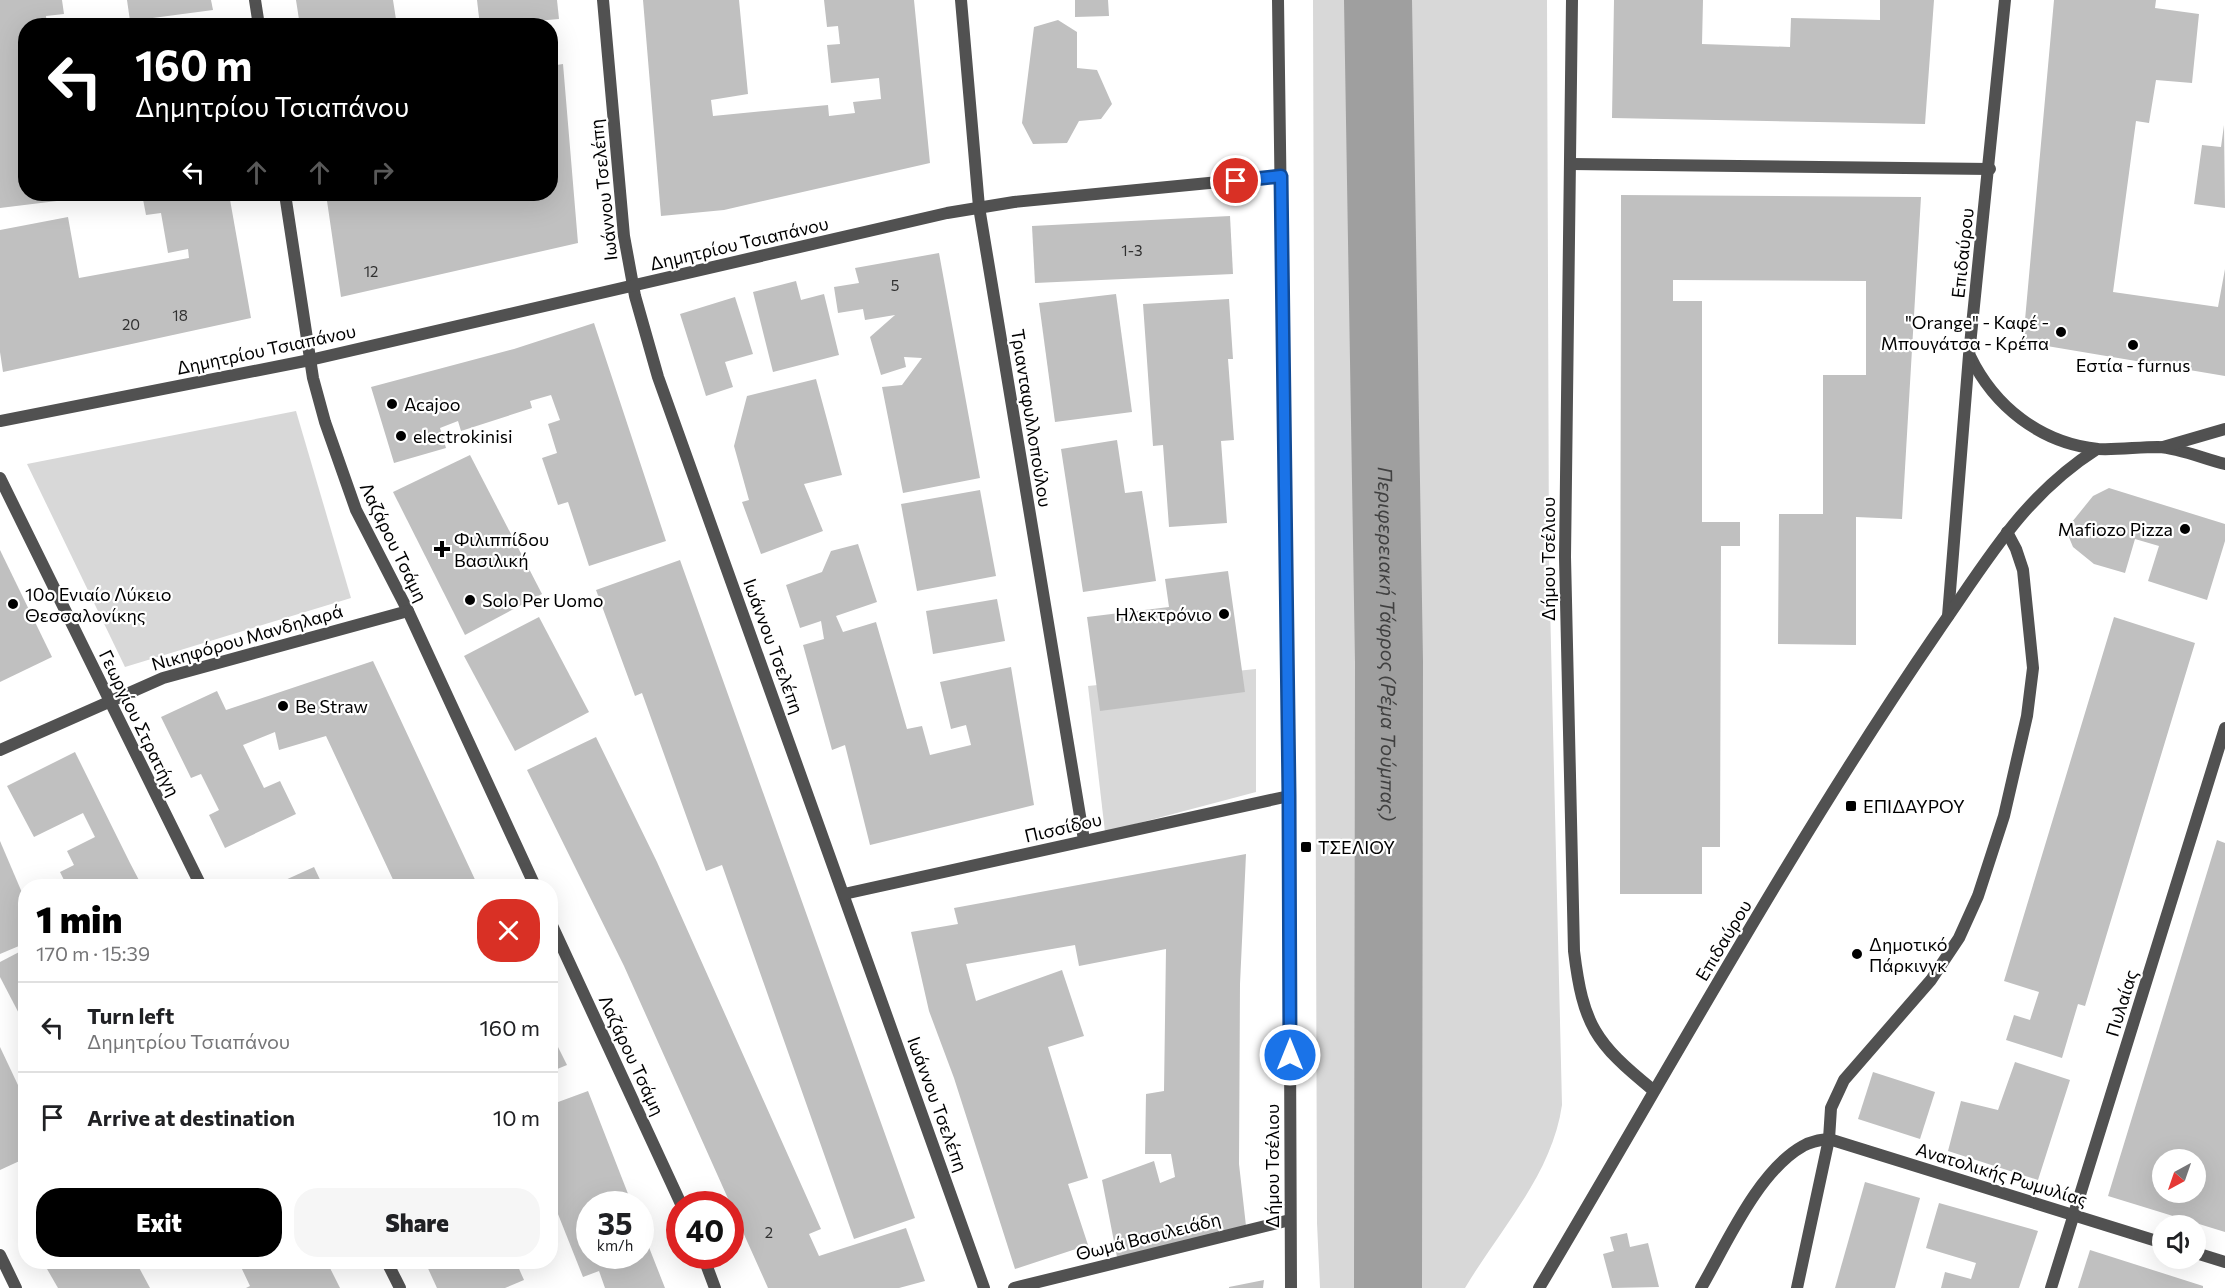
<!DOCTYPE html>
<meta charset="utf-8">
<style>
body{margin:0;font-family:Commissioner,sans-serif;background:#f6f6f6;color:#202124;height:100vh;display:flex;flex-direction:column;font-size:22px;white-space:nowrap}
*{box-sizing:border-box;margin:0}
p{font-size:20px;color:#757577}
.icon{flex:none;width:33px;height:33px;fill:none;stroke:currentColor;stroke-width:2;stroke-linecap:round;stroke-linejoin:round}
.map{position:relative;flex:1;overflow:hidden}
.drawer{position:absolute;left:18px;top:879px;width:540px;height:390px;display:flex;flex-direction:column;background:#fff;border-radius:24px;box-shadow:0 6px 24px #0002}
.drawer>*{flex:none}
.banner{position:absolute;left:18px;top:18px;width:540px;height:183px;border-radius:24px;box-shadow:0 6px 24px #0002;background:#000;color:#fff;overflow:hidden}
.needle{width:39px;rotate:220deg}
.buttons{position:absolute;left:2152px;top:1149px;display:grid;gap:12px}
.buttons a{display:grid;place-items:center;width:54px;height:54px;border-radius:50%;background:#fff;box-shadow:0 6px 24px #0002;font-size:30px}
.speed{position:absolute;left:576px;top:1191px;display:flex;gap:12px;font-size:30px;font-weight:700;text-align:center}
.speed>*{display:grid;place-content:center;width:78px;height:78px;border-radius:50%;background:#fff;box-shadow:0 6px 24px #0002;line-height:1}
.speed small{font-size:15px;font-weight:400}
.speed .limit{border:9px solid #d22;background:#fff;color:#111}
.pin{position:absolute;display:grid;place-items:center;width:51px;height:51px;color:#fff;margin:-26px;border:3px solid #fff;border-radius:50%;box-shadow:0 2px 6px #0007}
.me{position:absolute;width:66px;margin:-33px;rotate:0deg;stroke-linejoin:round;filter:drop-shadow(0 0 4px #0008)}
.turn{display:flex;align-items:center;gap:21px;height:126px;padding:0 18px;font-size:27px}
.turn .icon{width:78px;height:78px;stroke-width:2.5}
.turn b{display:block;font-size:42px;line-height:51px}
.lanes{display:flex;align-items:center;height:57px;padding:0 18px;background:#0003;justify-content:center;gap:30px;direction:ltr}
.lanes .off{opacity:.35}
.round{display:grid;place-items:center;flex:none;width:63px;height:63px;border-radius:24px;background:#f6f6f6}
.summary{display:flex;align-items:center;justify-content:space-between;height:102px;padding:0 18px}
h1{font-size:36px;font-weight:800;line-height:45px;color:#000}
.cta{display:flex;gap:12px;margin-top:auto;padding:12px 18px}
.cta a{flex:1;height:69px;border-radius:24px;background:#000;color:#fff;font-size:24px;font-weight:800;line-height:69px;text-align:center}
.cta a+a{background:#f6f6f6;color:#202124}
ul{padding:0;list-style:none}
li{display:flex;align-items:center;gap:18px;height:90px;padding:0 18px;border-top:2px solid #e0e0e0}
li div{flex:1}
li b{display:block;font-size:22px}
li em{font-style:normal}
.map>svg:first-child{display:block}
.green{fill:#d8d8d8}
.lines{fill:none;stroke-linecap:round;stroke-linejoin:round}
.river{stroke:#9f9f9f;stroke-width:68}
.building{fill:#c0c0c0;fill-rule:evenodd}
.service{stroke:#515151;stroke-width:12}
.minor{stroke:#515151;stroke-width:12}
.tertiary{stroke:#515151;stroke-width:12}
.route-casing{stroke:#114b97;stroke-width:15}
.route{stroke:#1a73e8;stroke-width:10}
.poi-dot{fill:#000;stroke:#fff;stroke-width:2}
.labels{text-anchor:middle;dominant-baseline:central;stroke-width:4.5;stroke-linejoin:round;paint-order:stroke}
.number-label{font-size:15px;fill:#303030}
.street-label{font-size:18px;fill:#000;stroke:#fff}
.poi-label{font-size:18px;fill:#000;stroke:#fff;text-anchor:start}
.water-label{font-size:20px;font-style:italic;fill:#404040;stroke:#fff}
</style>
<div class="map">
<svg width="2225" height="1288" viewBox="0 0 2225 1288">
<rect width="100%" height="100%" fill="#fff"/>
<g class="green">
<path d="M1313,0H1547L1549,562L1562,1105C1552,1175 1500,1229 1465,1288H1320L1317,1223Z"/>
<polygon points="296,411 351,598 125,667 27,464"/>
<polygon points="1256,669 1256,792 1105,832 1088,686"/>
</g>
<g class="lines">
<path class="river" id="s1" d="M1378,0L1389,662L1388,1288"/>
</g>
<g class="building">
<polygon points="0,0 62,0 64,14 46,16 47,26 26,26 26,194 64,194 65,200 0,208"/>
<polygon points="127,0 211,0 213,10 130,21"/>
<polygon points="296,0 393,0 397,26 300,26"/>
<polygon points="477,0 557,0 559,19 480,26"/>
<polygon points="643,0 739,0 748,94 711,100 713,116 828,105 829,116 855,113 853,102 881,99 879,78 831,83 827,45 840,44 838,26 827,27 824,0 914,0 930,163 724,210 661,216"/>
<polygon points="1075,0 1108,0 1109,16 1075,17"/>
<polygon points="1614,0 1703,0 1702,44 1790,47 1791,18 1880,20 1880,0 1934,0 1925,124 1612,118"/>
<polygon points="2054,0 2156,0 2155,8 2199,14 2192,83 2156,80 2149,123 2136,121 2113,292 2218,307 2225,269 2225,376 2023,342"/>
<polygon points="1058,20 1077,32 1077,68 1097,70 1112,104 1101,119 1079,121 1067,143 1033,144 1022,123 1034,27"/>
<polygon points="563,64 578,243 341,297 326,194 550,194 550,66"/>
<polygon points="2224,125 2225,208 2194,204 2202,145 2221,147"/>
<polygon points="142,194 229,194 251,318 3,372 0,352 0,230 68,217 79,278 189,258 188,249 168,253 161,213 146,215"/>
<polygon points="1621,195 1921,197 1902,519 1856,517 1856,645 1778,644 1779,514 1823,514 1823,375 1866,375 1866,281 1673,280 1673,301 1702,301 1702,522 1740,522 1740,546 1721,546 1720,847 1702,847 1702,894 1620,894"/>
<polygon points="1230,216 1233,274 1035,283 1032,226"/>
<polygon points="939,253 980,478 903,493 882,387 902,385 922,358 904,357 906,367 881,375 870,337 895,315 865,320 863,309 838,313 834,287 859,283 855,268"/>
<polygon points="796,281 801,300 824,294 839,355 773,372 753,292"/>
<polygon points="1116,294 1132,412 1055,422 1039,303"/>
<polygon points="735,297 753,354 725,362 733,387 706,396 680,314"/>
<polygon points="1229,299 1233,359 1228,359 1234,440 1221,441 1227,523 1169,527 1163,445 1153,446 1143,304"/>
<polygon points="594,323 666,541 589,566 568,502 558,505 542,458 557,453 548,424 560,420 551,395 530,401 532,408 461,431 458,421 440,428 446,448 394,463 371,387 514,349"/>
<polygon points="816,379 842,475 804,484 823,531 761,554 742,502 749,500 734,446 747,396"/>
<polygon points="1117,440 1125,493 1142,491 1156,581 1083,592 1061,449"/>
<polygon points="470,455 542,594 465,635 393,492"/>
<polygon points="2109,488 2225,524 2225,541 2207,600 2148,581 2159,546 2135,539 2125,573 2094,564 2073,547 2068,535 2072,522 2093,496"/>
<polygon points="980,490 996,576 917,591 901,504"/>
<polygon points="858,544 877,602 836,616 843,632 876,622 907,729 922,726 930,755 971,745 966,725 951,729 940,682 1011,667 1034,805 870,845 845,745 832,750 803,645 824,639 821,621 800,628 786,585 822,572 831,551"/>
<polygon points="0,550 52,657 0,682"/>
<polygon points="680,560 915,1218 854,1239 722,865 706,871 642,693 635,696 596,590"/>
<polygon points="1228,571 1245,692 1100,711 1087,617 1169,607 1165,579"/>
<polygon points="997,599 1005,641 933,654 926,611"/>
<polygon points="539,617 589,712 515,751 464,656"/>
<polygon points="2114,617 2195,643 2085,1006 2078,1004 2062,1058 2006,1040 2014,1015 2030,1020 2039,992 2004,981"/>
<polygon points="373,661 396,710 478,886 396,886 326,736 279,750 275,732 243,745 264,788 280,781 296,814 225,848 209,815 219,810 201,774 191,778 161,717 217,691 226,710"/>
<polygon points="596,737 657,862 821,1229 809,1234 819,1256 906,1228 925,1281 899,1288 768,1288 624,966 527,770"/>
<polygon points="75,752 130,863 142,886 67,886 60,872 74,865 67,851 95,837 83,813 34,837 7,786"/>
<path d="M2217,840L2225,843V1232L2108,1196ZM2163,1160H2196V1192H2163Z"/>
<polygon points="0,841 26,902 26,943 0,954"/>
<polygon points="1246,854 1240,984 1239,1164 1246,1226 1117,1257 1102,1180 1154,1161 1160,1183 1175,1177 1171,1154 1145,1154 1146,1094 1164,1091 1166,949 1079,966 1075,945 966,964 976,1001 1062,970 1084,1036 1048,1047 1088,1178 1068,1184 1088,1245 1015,1269 954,1078 929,1011 911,932 958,924 954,908"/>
<polygon points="314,867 323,886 272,886"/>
<polygon points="23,950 26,955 26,1027 0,977 0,962"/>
<polygon points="550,1031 567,1065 550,1072"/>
<polygon points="0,1047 26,1102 26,1158 0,1170"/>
<polygon points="2015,1062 2070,1080 2038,1180 1948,1151 1961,1101 1998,1110"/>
<polygon points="1873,1072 1935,1092 1920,1139 1858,1119"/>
<polygon points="588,1091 632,1204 590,1204 590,1256 640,1256 641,1227 665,1288 605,1288 599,1271 583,1277 550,1194 550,1105"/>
<polygon points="1865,1182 1920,1198 1895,1288 1835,1288"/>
<polygon points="1939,1203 2038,1231 2019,1288 1941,1288 1945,1272 1971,1279 1976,1263 1926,1248"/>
<polygon points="1627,1233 1630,1247 1648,1243 1659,1287 1612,1288 1603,1254 1614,1251 1610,1237"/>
<polygon points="2090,1250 2203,1286 2203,1288 2078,1288"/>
<polygon points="43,1262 136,1262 150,1288 58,1288"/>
<polygon points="233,1262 327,1262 340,1288 246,1288 250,1286 241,1267 237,1269"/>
<polygon points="425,1262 516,1262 524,1280 505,1288 437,1288"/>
<polygon points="1264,1280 1263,1288 1229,1288 1229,1287"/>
</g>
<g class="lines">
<polyline class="service" points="1829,1139 1831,1108 1844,1080 1931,980 1959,938 1978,896 2004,816 2027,716 2033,668 2023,570 2016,549 2007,532"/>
<g class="minor">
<polyline points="255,0 259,26"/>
<polyline points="603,0 624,236 635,296 658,377 984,1288"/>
<polyline points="961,0 979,207 1084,840"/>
<path d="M1572,0L1565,557L1574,951C1583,1025 1595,1043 1653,1090"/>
<polyline points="1571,164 1990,169"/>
<polyline points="285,194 313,378 325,422 356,510 408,611 535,886"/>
<polyline points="0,421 310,360 947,213 1014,202 1281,176"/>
<polyline points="0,478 201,886"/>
<polyline points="0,750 163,678 408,611"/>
<polyline points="844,894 1289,796"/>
<polyline points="550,921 681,1204"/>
<polyline points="2196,1253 2225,1262"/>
<polyline points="0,1255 16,1288"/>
<polyline points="703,1256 715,1288"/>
<polyline points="387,1262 400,1288"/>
<polyline points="1014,1288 1290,1220"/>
<path d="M1701,1288C1726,1245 1758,1171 1803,1146C1811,1141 1820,1140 1829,1139L2163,1243"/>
<polyline points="1797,1288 1829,1139"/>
</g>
<g class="tertiary">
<polyline points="1278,0 1289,796 1291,1288"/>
<path d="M1970,356C1994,406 2040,443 2098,449C2118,450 2138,447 2158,447C2180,448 2204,459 2225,464"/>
<polyline points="2163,447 2225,429"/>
<polyline points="1948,616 1969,355 2005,0"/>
<path d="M1539,1288C1670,1068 1793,842 1938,631C1987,561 2023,496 2097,449"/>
<polyline points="2051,1288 2225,728"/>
</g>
</g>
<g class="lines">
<defs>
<polyline id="route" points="1236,181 1281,176 1289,796 1290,1055"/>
</defs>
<use href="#route" class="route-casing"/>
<use href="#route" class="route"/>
</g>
<g class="poi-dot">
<circle cx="2061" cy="332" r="6"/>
<circle cx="2133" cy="345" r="6"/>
<circle cx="392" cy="404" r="6"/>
<circle cx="401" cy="436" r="6"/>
<circle cx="2185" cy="529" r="6"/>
<path d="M439 540h6v6h6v6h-6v6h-6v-6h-6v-6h6z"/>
<circle cx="470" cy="600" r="6"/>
<circle cx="13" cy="604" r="6"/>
<circle cx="1224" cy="614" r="6"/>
<circle cx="283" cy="706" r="6"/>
<rect x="1845" y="800" width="12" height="12" rx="3"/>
<rect x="1300" y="841" width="12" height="12" rx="3"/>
<circle cx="1857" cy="954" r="6"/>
</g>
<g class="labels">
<g class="number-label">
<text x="1132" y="250">1-3</text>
<text x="371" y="271">12</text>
<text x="895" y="285">5</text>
<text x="180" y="315">18</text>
<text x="131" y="324">20</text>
<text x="769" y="1232">2</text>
</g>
<g class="street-label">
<text transform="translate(603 190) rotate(-96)">Ιωάννου Τσελέπη</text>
<text transform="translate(739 243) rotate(-13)">Δημητρίου Τσιαπάνου</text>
<text transform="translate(1962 253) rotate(-84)">Επιδαύρου</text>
<text transform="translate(266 349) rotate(-12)">Δημητρίου Τσιαπάνου</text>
<text transform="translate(1032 418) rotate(81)">Τριανταφυλλοπούλου</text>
<text transform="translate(394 542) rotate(64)">Λαζάρου Τσάμη</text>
<text transform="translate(1548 559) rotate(-90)">Δήμου Τσέλιου</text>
<text transform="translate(247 637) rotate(-16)">Νικηφόρου Μανδηλαρά</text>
<text transform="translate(774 646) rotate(70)">Ιωάννου Τσελέπη</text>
<text transform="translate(140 723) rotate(64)">Γεωργίου Στρατήγη</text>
<text transform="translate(1063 827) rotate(-13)">Πισσίδου</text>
<text transform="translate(1723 940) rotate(-59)">Επιδαύρου</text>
<text transform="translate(2121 1003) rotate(-73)">Πυλαίας</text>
<text transform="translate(632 1055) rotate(65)">Λαζάρου Τσάμη</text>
<text transform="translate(938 1104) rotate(70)">Ιωάννου Τσελέπη</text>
<text transform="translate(1272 1166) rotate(-90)">Δήμου Τσέλιου</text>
<text transform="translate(2002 1174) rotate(17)">Ανατολικής Ρωμυλίας</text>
<text transform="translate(1148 1236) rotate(-14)">Θωμά Βασιλειάδη</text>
</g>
<g class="poi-label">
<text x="2049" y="322" text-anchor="end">"Orange" - Καφέ -<tspan x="2049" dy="21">Μπουγάτσα - Κρέπα</tspan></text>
<text x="2133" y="365" text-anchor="middle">Εστία - furnus</text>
<text x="404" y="404">Acajoo</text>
<text x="413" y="436">electrokinisi</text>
<text x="2173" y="529" text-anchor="end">Mafiozo Pizza</text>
<text x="454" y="539">Φιλιππίδου<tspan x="454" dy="21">Βασιλική</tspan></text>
<text x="25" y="594">10ο Ενιαίο Λύκειο<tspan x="25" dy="21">Θεσσαλονίκης</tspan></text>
<text x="482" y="600">Solo Per Uomo</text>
<text x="1212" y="614" text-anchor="end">Ηλεκτρόνιο</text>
<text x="295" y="706">Be Straw</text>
<text x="1863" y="806">ΕΠΙΔΑΥΡΟΥ</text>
<text x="1318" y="847">ΤΣΕΛΙΟΥ</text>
<text x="1869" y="944">Δημοτικό<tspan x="1869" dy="21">Πάρκινγκ</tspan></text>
</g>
<g class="water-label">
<text stroke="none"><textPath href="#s1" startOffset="644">Περιφερειακή Τάφρος (Ρέμα Τούμπας)</textPath></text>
</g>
</g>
</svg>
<div class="buttons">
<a><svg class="needle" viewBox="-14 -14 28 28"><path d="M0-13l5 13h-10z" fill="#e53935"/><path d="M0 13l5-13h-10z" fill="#757577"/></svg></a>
<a><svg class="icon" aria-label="sound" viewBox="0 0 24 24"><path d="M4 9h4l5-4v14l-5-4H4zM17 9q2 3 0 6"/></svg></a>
</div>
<div class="speed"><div>35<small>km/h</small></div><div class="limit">40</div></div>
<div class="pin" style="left:1236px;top:181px;background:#d93025"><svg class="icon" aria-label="arrive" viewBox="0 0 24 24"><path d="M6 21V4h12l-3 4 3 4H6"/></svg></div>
<svg class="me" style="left:1290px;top:1055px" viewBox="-20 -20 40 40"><circle r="17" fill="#1a73e8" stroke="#fff" stroke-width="3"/><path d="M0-11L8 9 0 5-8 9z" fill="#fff"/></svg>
<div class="banner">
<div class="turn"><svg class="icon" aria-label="left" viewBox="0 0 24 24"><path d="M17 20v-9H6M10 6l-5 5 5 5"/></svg><div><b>160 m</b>Δημητρίου Τσιαπάνου</div></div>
<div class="lanes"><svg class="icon" aria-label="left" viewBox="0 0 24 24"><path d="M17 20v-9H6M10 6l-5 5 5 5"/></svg><svg class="icon off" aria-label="ahead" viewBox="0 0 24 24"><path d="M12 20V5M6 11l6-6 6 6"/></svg><svg class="icon off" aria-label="ahead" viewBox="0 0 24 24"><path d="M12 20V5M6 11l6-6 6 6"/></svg><svg class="icon off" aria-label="right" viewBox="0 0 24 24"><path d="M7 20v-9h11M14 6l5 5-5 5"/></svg></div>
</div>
<section class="drawer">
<div class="summary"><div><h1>1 min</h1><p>170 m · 15:39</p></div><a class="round" style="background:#d93025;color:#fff"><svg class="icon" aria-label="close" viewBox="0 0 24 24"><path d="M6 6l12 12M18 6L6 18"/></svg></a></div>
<ul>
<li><svg class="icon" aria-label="left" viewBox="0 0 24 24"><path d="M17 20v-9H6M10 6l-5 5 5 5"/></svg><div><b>Turn left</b><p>Δημητρίου Τσιαπάνου</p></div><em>160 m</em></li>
<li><svg class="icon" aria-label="arrive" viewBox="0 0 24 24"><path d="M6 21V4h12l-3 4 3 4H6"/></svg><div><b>Arrive at destination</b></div><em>10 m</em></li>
</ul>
<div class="cta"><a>Exit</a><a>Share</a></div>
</section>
</div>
